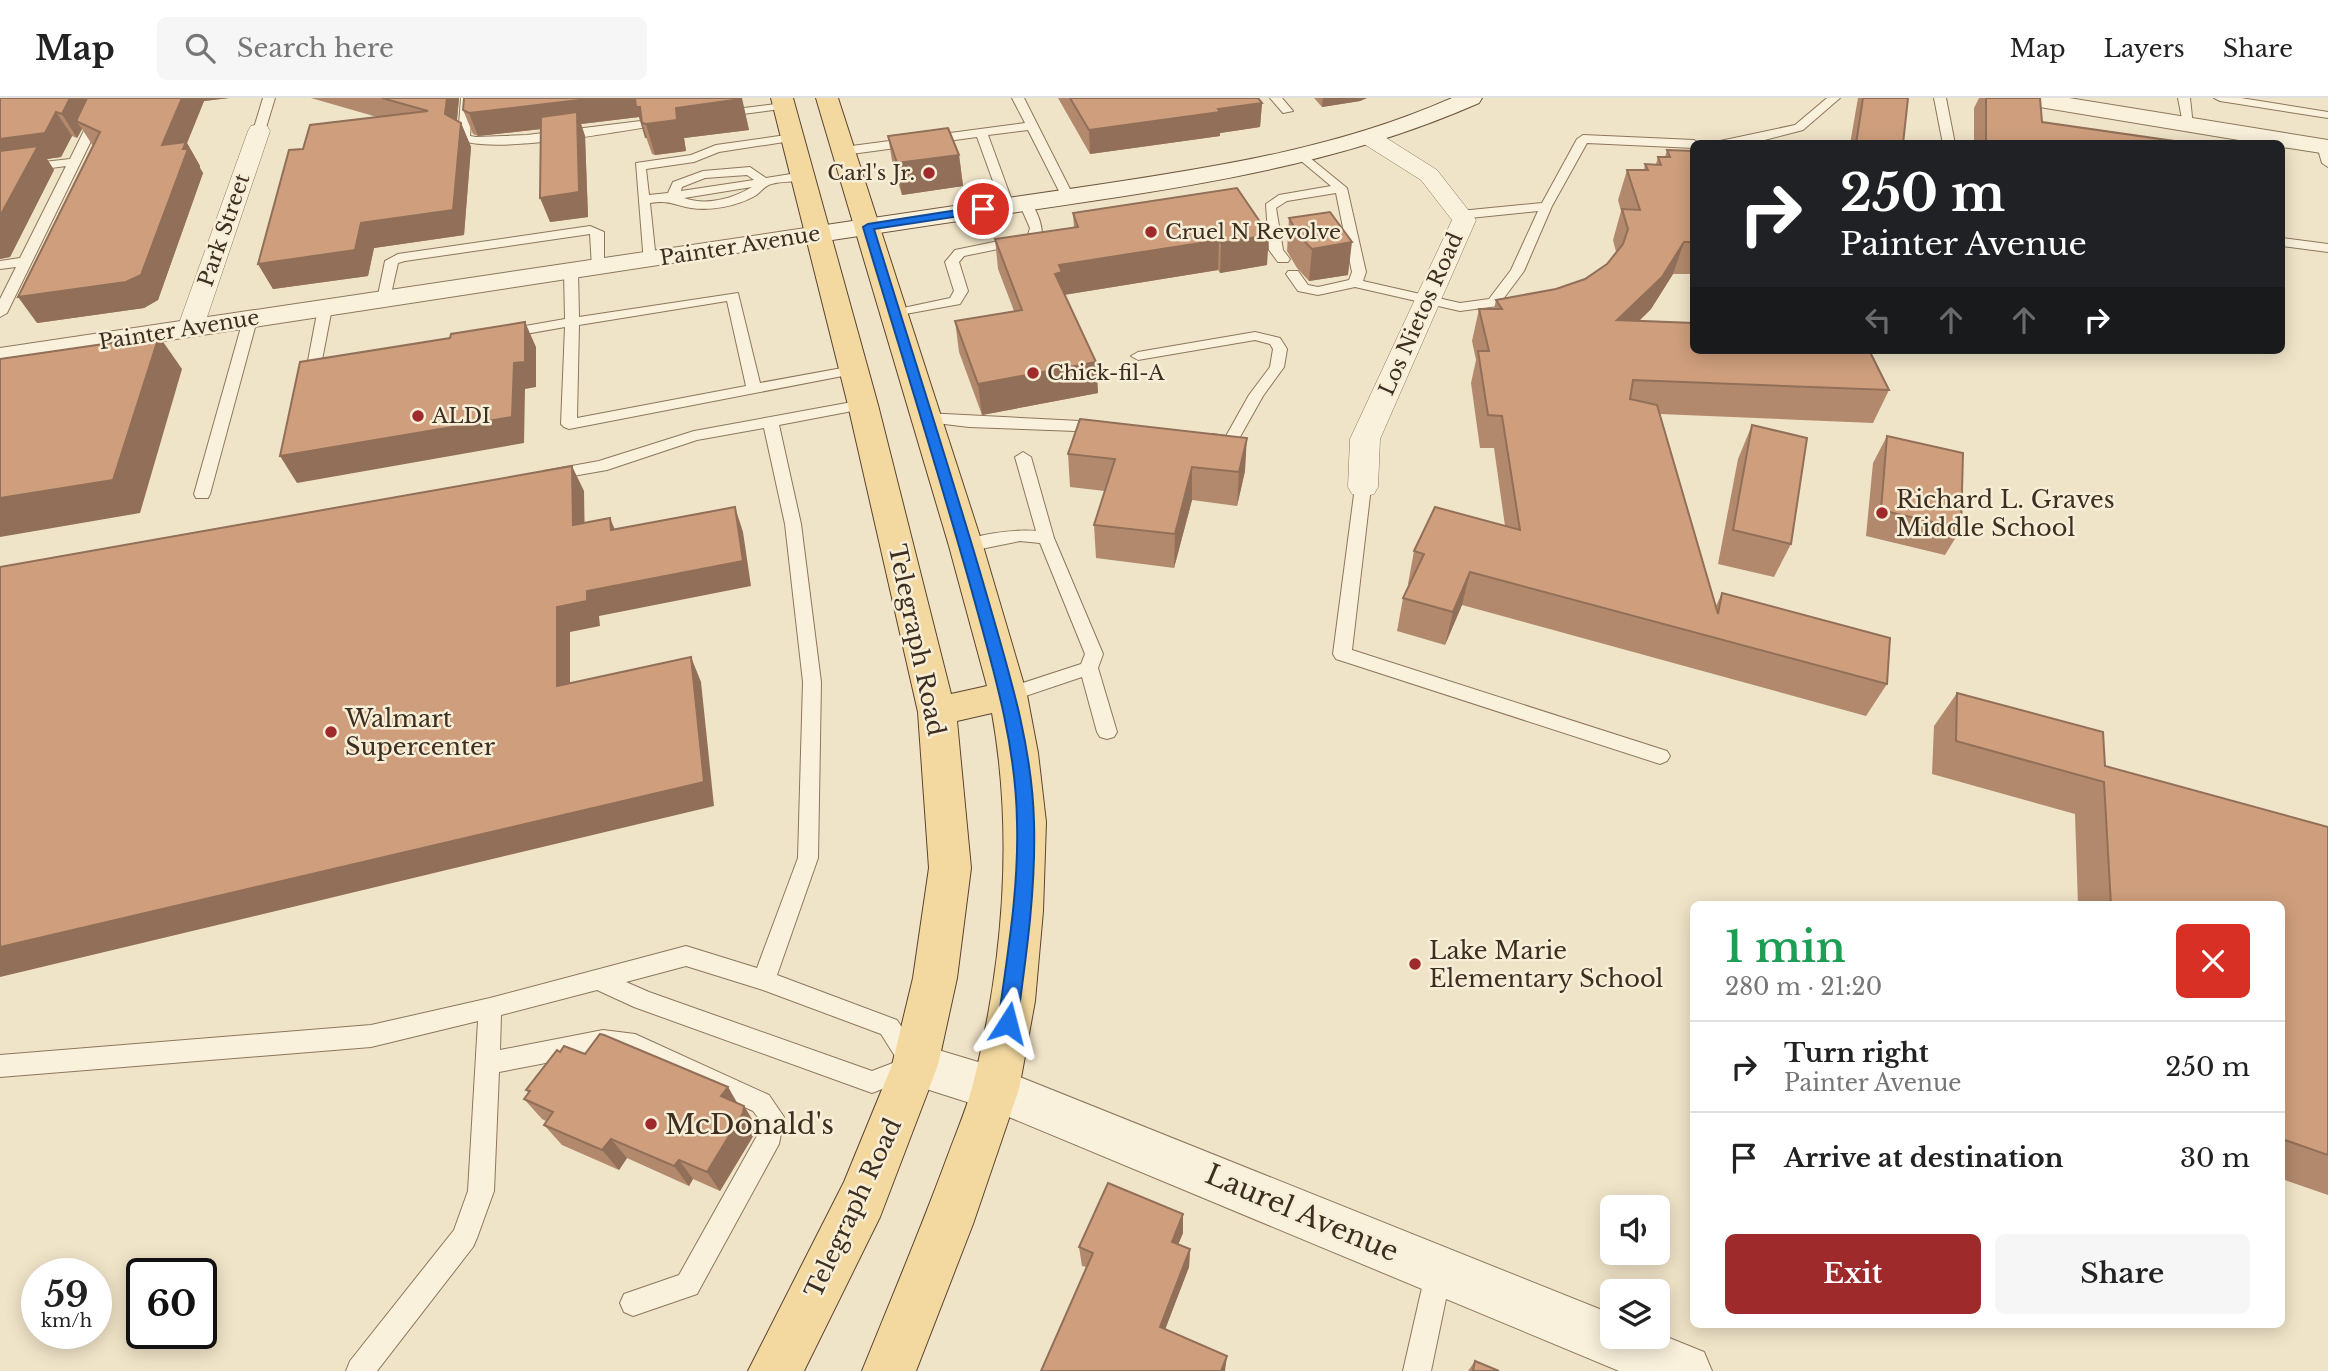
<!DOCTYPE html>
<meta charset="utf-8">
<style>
body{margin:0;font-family:"Libre Baskerville",serif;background:#f6f6f6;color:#222;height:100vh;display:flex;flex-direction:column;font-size:26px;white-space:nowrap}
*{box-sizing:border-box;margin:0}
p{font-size:23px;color:#767676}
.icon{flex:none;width:38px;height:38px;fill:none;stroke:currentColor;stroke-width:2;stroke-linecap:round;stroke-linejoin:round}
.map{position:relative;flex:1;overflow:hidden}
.side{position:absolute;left:1690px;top:803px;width:595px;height:427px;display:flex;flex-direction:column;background:#fff;border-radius:10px;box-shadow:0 4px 18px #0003}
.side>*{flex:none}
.banner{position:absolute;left:1690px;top:42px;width:595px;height:214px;border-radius:10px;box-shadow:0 4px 18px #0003;background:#202124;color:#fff;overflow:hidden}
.fabs{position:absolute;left:1600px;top:1097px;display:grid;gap:14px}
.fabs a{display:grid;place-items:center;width:70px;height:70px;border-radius:10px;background:#fff;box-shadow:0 4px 18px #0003;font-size:35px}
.speed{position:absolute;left:21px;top:1160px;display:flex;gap:14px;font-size:35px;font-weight:700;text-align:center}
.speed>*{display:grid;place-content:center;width:91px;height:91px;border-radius:50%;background:#fff;box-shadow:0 4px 18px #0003;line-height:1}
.speed small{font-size:18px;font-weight:400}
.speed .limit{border:4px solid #111;border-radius:10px;background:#fff;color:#111}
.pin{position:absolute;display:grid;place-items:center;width:60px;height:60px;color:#fff;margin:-30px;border:4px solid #fff;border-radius:50%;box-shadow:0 2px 7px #0007}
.me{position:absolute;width:77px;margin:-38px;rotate:9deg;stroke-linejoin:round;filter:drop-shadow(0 0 5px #0008)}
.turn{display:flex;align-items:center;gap:24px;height:147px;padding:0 35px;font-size:32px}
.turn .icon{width:91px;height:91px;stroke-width:2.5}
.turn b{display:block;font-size:49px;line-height:60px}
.lanes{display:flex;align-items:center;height:66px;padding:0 35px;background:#0003;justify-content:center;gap:35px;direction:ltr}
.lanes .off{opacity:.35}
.round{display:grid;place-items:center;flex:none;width:74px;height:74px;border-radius:10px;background:#f6f6f6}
.overview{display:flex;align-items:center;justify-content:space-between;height:119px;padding:0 35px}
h1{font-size:42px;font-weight:600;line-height:52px;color:#1e9e55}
.primary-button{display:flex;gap:14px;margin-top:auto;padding:14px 35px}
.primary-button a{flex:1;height:80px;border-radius:10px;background:#9e2a2b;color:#fff;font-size:28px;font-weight:600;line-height:80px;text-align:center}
.primary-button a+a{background:#f6f6f6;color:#222}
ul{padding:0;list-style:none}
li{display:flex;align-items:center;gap:21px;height:91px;padding:0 35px;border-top:2px solid #e0e0e0}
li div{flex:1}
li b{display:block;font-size:26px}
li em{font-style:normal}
header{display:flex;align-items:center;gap:42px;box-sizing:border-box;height:98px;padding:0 35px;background:#fff;border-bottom:2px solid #e0e0e0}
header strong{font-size:33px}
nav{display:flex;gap:38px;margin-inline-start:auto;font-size:24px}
.search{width:490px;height:63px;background:#f6f6f6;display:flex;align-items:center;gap:18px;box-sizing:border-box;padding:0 24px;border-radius:10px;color:#767676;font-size:26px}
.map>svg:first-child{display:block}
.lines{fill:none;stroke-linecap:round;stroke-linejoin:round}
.service-casing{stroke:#8d765c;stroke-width:2}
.minor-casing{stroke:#8d765c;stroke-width:1}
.tertiary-casing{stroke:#8d765c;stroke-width:2}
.secondary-casing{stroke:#6f573f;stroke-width:2}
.primary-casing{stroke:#5b4430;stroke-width:2}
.service{fill:#faf1dc;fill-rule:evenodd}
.minor{fill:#faf1dc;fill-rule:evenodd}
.tertiary{fill:#faf1dc;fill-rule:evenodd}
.secondary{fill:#faf1dc;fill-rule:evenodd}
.primary{fill:#f3d9a0;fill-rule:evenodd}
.wall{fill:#b2896c}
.shaded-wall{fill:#916f58}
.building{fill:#cf9f7d;stroke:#916f58;stroke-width:2}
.route{fill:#1a73e8;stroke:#114b97;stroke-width:2}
.poi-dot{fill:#9e2a2b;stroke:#f7eed8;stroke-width:2.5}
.labels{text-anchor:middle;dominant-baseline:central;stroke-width:5;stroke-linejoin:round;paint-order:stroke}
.far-poi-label{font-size:21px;fill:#3d2e20;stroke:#f7eed8;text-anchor:start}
.far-street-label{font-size:21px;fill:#3d2e20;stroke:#f7eed8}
.poi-label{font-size:24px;fill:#3d2e20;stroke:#f7eed8;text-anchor:start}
.street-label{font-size:24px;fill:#3d2e20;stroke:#f7eed8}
.near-poi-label{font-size:28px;fill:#3d2e20;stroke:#f7eed8;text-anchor:start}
.near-street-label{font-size:28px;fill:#3d2e20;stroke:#f7eed8}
</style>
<header>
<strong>Map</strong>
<div class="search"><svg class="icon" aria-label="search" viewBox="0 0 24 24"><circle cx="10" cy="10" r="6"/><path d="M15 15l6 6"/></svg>Search here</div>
<nav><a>Map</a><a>Layers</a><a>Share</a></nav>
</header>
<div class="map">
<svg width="2328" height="1273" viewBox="0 0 2328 1273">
<rect width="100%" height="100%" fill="#f0e4c8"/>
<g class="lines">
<defs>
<g id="service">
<polygon points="100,0 112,0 7,215 0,219 0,201 16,169 0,171 0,163 20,160 66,68 0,77 0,69 70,61"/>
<polygon points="263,0 275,0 265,33 259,36 253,33"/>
<path d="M461,0H473L470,38L476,39L527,37L665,20L671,23L665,26C628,32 484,59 458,40Z"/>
<polygon points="1012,0 1024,0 1074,99 1072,102 1068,103 1062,99 1028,32 988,37 1014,108 1008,112 1002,108 977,39 844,57 838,53 844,49 1025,25"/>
<polygon points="1270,0 1282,0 1293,13 1283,15"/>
<polygon points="1827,0 1840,0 1803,32 1749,46 1706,46 1795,27"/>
<polygon points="1934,0 1946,0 1955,46 1943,46"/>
<polygon points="2178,0 2190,0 2193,28 2183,26"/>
<polygon points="2214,0 2241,0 2328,14 2328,20 2220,3"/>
<polygon points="784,5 790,8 788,10 720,19 714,16 720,13"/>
<path d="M793,36L797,38V42L719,54L694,64L646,71L649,97L668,95L673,84L703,73L750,69L766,80L803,74L809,78C798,87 779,81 767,88C763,90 760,95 755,98C737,108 712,113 691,110C672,107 671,102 650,105L656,162L649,166L644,165L636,65L691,57L716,47ZM747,77L754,82L681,93L682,89L705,80ZM752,89C732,101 706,108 684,100Z"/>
<polygon points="1583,37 1694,42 1700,46 1694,46 1694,50 1587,45 1552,108 1524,173 1498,208 1460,213 1355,189 1318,197 1298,193 1286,176 1288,173 1298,173 1308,187 1318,189 1349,182 1352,174 1336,95 1287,103 1276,110 1283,152 1290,161 1288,164 1278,164 1269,152 1266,106 1279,97 1331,88 1300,62 1300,56 1304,55 1347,90 1366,174 1363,183 1460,205 1489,201 1511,172 1538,113 1460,121 1454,117 1460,113 1542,105 1577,41"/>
<polygon points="2319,45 2328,47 2328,69 2322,65 2317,48"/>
<path d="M1025,101C1035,105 1042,125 1042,136L1037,143L964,158L959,164L968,193L960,206L889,219V213L950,200L954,193L945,164L955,152L1028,137L1030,130L1019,105Z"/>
<polygon points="590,128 604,134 604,172 594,172 592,169 590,136 405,163 398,165 389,205 384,206 377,202 385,163 398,156"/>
<polygon points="2282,140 2328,146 2328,154 2282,148"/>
<path d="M571,169L578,173L579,219L738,195L760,285L853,268L860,272L853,276L569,331L564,329L561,326L565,229L503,240L496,236L503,232L565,221L564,173ZM727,203L746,288L577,320L579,227Z"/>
<polygon points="325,206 332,210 322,262 332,261 339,265 337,268 314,272 307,268 318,210"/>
<polygon points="250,218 257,222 210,396 208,400 196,400 194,396 243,222"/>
<path d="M1255,234L1280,240L1287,251L1284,269L1263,298L1236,346C1227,349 1210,348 1204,341L1212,336L1226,338L1249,297L1270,269L1273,251L1270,246L1255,242L1138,262L1131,258L1138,254Z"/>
<path d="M863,302L868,304L871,307L868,310L779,327L801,426L821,584L818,760L777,877L897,922L927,967L923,975L872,995L634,909L597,892L501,917L500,952L603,932L635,936L769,997L784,1019L779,1046L697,1196L633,1218L624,1214L620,1205L624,1196L679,1177L758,1036L760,1022L753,1013L633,957L603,954L499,974L494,1093L477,1140L473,1149L377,1273H346L350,1263L454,1132L468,1093L478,923L371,949L0,979V957L371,927L490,900L686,848L757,870L798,760L803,584L785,426L764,330L697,342L607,372L550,382L542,377L544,373L599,363L694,333ZM686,868L763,892L881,936L898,963L872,973L649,894L626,884Z"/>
<polygon points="925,315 1080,323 1102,324 1110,329 1102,334 969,329 920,323 917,320"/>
<path d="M1023,354L1031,359L1054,440L1103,556L1098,570L1117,634L1114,639L1107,641L1100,639L1097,634L1082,579L1008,604L1001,602L999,597L1001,592L1081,566L1085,556L1040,445L1020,443L966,454L958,448C967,436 1020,431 1036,433L1015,359Z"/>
<polygon points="1363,384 1371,389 1352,552 1667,653 1670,658 1667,663 1660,666 1336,561 1333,556 1355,389"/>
<polygon points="1439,1159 1448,1163 1452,1172 1431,1273 1403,1273 1426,1172 1430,1163"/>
</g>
<g id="minor">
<polygon points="259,26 267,28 270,33 203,231 200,237 190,239 180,237 177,231 248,33 251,28"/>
<polygon points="1372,34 1380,36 1437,72 1476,122 1380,341 1378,389 1374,396 1363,399 1352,396 1348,389 1350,341 1452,122 1421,82 1364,46 1361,41 1364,36"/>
</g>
<g id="tertiary">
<polygon points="2016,0 2069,0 2328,42 2328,56 2282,49 2282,46 2263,46 2027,7 2019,5"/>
<polygon points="819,128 828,131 832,136 828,141 0,268 0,250"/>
<polygon points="915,945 995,969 1612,1216 1612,1239 1657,1239 1657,1235 1704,1254 1712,1273 1619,1273 992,1012 898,982 892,967 898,952"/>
</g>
<path id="secondary" d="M1452,0H1482L1479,5C1357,59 1230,82 1098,102C1005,116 912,130 819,144L810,141L806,136L810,131L819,128C914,114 1008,100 1103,86C1223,68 1341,49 1452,0Z"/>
<path id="primary" d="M771,0H793L878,307L951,596L987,588L949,448L816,0H838L983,448L1027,597L1038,655L1046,724L1043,813L1035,903L1019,991L973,1126L916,1273H862C890,1204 919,1135 945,1065C954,1040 965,1015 972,990C1003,869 1014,738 992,615L957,623L971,770L957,880L938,967L880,1119L804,1273H748L844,1084L892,967L913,880L929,770L918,614L848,307Z"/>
</defs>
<use href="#service" class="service-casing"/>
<use href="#minor" class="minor-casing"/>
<use href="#tertiary" class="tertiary-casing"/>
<use href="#secondary" class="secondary-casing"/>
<use href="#primary" class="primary-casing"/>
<use href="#service" class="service"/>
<use href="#minor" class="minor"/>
<use href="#tertiary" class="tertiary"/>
<use href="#secondary" class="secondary"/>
<use href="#primary" class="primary"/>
</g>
<g class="wall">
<polygon points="0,0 229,0 204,3 187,45 200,68 200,70 203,75 158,202 144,210 37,225 93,48 82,31 77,40 72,38 61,59 47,61 54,72 10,159 0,161"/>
<polygon points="311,0 459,0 457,23 461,25 471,49 464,137 374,150 368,178 273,191 258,166 303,51 377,19"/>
<polygon points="1058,0 1258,0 1262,5 1260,29 1220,35 1220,38 1090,56"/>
<polygon points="1314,0 1367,0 1360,3 1322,9"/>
<polygon points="1858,0 1908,0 1903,46 1850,46"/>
<polygon points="1979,0 2040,0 2042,24 2175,46 1974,46 1974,10"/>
<polygon points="743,7 749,32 684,40 686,53 655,57 652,56 639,19 581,26 585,38 588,119 550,124 541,31 478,38 473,36 463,12"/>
<polygon points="888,38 959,57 963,88 902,97 893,69"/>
<polygon points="1667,52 1694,53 1694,176 1673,176 1651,211 1639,223 1889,292 1873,325 1660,316 1716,508 1722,495 1887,586 1866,618 1462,507 1445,547 1397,533 1403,500 1410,487 1408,486 1414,453 1505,428 1494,350 1480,350 1471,285 1476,262 1472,243 1479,211 1494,211 1496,202 1556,191 1585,181 1607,166 1616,154 1613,142 1621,113 1618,102 1627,72 1644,72 1645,66 1656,66 1658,59 1665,59"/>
<polygon points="1237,90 1267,167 1220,175 1218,172 1064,197 1096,264 1098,295 982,317 959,254 955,223 1014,213 998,171 995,141 1074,130 1073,115"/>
<polygon points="1289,120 1348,177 1309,183 1297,170 1287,153"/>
<polygon points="1752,327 1791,446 1774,479 1718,466 1738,361"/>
<polygon points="1887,338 1961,431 1945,457 1866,438 1873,365"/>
<polygon points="1068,356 1245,373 1237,408 1192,402 1174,470 1096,460 1094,427 1105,393 1070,389"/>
<polygon points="1957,595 2105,668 2328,729 2328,1097 2282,1081 2282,807 2078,807 2075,716 1932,676 1934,628"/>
<polygon points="560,954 585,956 728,989 737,1005 744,1008 756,1028 755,1035 720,1093 693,1081 689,1088 627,1060 619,1072 562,1047 544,1027 546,1023 542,1021 524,1001 528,994 526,992"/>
<polygon points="1183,1116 1183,1135 1178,1146 1190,1151 1189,1169 1165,1231 1041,1273 1086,1169 1082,1168 1079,1149"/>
<polygon points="1475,1263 1499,1273 1468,1273"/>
</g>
<g class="shaded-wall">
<polygon points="70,0 97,0 76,23 82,31 77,40 62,16"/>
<polygon points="182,0 229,0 204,3 187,45 200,68 200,70 203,75 158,202 144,210 37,225 18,199"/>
<polygon points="447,0 459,0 455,40 445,16"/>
<polygon points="596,0 742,0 749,32 684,40 686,53 655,57 646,26 642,25 647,40 645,40 639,19 581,26 585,38 588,119 550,124 540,100 577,27 478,38 469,15"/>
<polygon points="1323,0 1367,0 1360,3 1322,9"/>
<polygon points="1262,5 1260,29 1220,35 1220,38 1090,56 1089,32"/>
<polygon points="56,14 72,38 61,59 47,61 54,72 10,159 0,161 0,41"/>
<polygon points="461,25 471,49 464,137 374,150 368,178 273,191 258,166 361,125"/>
<polygon points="959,57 963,88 902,97 897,65"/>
<polygon points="1269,137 1267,167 1220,175 1221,145"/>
<polygon points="1219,142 1218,172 1063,197 1055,176 1059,167"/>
<polygon points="1352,144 1348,177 1309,183 1312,151"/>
<polygon points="1684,144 1673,176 1651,211 1607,254 1617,222"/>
<polygon points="525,224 536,249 536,289 525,291 524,345 297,385 280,358 514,265"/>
<polygon points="159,238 182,271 140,415 0,439 0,400"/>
<polygon points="1096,264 1098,295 982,317 978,286"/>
<polygon points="1247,340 1245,373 1237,408 1239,374"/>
<polygon points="572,368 584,393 585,452 573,427"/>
<polygon points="1192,369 1192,402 1174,470 1175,436"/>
<polygon points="735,409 743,434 751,488 599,518 600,528 570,534 570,613 557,588 557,509 587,493"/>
<polygon points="610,420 621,446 611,432"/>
<polygon points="1470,474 1462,507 1445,547 1453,514"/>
<polygon points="691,559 701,584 714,708 0,879 0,849"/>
<polygon points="728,989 740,1010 721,998"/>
<polygon points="744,1008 756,1028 755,1035 720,1093 707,1074"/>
<polygon points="611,1041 627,1060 619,1072 602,1052"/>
<polygon points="679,1062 693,1081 689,1088 674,1068"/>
<polygon points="1183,1116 1183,1135 1172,1162 1172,1144"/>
<polygon points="1190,1151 1189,1169 1160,1245 1160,1229"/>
<polygon points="1227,1258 1225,1273 1221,1273"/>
</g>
<g class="building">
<polygon points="0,0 70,0 62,16 56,14 45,35 0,41"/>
<polygon points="87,0 182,0 162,47 186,44 183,51 188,51 141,177 126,184 18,199 100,34 76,23"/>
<polygon points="382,0 447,0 445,16 461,25 453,112 361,125 355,152 258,166 289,52 303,51 310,27 428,13"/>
<polygon points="464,0 596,0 469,15 463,12"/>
<polygon points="635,0 741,0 741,1 676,10 677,22 646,26 642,25 640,9 636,9"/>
<polygon points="1070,0 1258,0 1262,5 1218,11 1220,14 1089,32"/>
<polygon points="1863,0 1908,0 1903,46 1856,46"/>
<polygon points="1986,0 2040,0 2042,24 2174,43 2175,46 1986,46"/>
<polygon points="577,14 579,94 540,100 541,19"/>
<polygon points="948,30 959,57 897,65 888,38"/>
<polygon points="38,48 0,118 0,53"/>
<polygon points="1667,52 1694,53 1694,144 1684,144 1662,179 1617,222 1694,225 1694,252 1869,252 1889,292 1633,282 1630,301 1657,307 1718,516 1722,495 1890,540 1887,586 1470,474 1453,514 1403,500 1424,456 1414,453 1435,409 1520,432 1502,318 1488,317 1478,253 1489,253 1479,211 1502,211 1496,202 1556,191 1585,181 1607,166 1623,146 1628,131 1622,111 1640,112 1627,72 1648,72 1645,66 1661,67 1658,59 1670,59"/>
<polygon points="1237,90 1269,137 1221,145 1219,142 1059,167 1062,174 1055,176 1096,264 978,286 955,223 1022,212 995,141 1078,129 1073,115"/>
<polygon points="1330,114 1352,144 1312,151 1299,138 1289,120"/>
<polygon points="525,224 525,264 514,265 512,319 280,358 300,264 450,240 451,236"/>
<polygon points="159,238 113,382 0,400 0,261"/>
<polygon points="1080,321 1247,340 1239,374 1192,369 1175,436 1094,427 1115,361 1068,356"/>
<polygon points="1752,327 1807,340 1791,446 1733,432"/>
<polygon points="1887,338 1963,355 1961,431 1881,412"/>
<polygon points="572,368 573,427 610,420 611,432 735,409 743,463 587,493 587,503 557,509 557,588 691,559 704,684 0,849 0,469"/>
<polygon points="1957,595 2103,634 2105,668 2328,729 2328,1057 2282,1041 2282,807 2111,807 2104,684 1956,643"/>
<polygon points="600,936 604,937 728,989 721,998 744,1008 743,1015 707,1074 679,1062 674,1068 611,1041 602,1052 544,1027 553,1014 524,1001 530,993 526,992 557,952 560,954 564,948 585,956"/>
<polygon points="1108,1085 1183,1116 1172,1144 1190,1151 1160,1229 1227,1258 1221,1273 1041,1273 1093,1155 1079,1149"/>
<polygon points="1475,1263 1499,1273 1473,1273"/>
</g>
<path class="route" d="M983,108L987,109V114L874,131C911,251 950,371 985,491C1007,568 1032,644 1034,724C1036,792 1026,859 1017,925L1015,931L1008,934L1001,931L998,925C1007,859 1019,792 1017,724C1016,644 992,567 971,490C937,369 899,249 863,129L868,126Z"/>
<g class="poi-dot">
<circle cx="929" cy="75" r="7"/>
<circle cx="1151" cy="134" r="7"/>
<circle cx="1033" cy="275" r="7"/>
<circle cx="418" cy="318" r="7"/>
<circle cx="1882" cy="415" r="7"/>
<circle cx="331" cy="634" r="7"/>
<circle cx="1415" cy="866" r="7"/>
<circle cx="651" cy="1026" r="7"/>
</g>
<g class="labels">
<g class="far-poi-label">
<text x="915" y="75" text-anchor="end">Carl's Jr.</text>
<text x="1165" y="134">Cruel N Revolve</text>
<text x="1047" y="275">Chick-fil-A</text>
<text x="432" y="318">ALDI</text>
</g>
<g class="far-street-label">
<text transform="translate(224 132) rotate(-71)">Park Street</text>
<text transform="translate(740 148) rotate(-9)">Painter Avenue</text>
<text transform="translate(1421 216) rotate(-66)">Los Nietos Road</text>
<text transform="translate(179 232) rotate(-9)">Painter Avenue</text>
</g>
<g class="poi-label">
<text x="1896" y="401">Richard L. Graves<tspan x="1896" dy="28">Middle School</tspan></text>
<text x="345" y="620">Walmart<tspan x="345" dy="28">Supercenter</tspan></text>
<text x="1429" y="852">Lake Marie<tspan x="1429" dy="28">Elementary School</tspan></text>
</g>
<g class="street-label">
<text transform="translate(917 542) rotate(78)">Telegraph Road</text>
<text transform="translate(853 1110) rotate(-65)">Telegraph Road</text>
</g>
<g class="near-poi-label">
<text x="665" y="1026">McDonald's</text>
</g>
<g class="near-street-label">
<text transform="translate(1302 1115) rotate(23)">Laurel Avenue</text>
</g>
</g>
</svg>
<div class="fabs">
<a><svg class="icon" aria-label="sound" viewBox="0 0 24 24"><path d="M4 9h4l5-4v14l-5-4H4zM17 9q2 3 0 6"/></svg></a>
<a><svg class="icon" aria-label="layers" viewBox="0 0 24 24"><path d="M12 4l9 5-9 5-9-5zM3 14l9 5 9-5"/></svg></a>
</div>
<div class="speed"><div>59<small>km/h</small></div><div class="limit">60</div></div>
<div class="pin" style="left:983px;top:111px;background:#d93025"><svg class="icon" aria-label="arrive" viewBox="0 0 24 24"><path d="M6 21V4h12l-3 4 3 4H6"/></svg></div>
<svg class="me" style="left:1008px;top:925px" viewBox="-20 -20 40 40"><path d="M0-17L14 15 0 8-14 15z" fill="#1a73e8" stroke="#fff" stroke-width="4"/></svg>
<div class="banner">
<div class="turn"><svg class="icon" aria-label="right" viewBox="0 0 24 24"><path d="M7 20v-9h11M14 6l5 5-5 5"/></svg><div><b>250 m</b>Painter Avenue</div></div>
<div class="lanes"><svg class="icon off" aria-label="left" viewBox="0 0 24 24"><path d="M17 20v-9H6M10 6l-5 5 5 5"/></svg><svg class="icon off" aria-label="ahead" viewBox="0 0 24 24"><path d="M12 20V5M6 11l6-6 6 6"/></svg><svg class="icon off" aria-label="ahead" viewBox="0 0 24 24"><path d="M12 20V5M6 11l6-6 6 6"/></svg><svg class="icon" aria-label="right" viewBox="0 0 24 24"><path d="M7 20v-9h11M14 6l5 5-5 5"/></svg></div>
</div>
<section class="side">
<div class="overview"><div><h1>1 min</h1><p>280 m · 21:20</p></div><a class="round" style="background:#d93025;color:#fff"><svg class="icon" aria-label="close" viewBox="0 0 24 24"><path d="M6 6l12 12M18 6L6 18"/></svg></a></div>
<ul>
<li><svg class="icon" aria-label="right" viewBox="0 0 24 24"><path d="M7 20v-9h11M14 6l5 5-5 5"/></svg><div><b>Turn right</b><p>Painter Avenue</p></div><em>250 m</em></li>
<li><svg class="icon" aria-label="arrive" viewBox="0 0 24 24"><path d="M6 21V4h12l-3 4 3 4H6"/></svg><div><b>Arrive at destination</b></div><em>30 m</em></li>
</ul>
<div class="primary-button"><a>Exit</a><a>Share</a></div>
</section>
</div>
